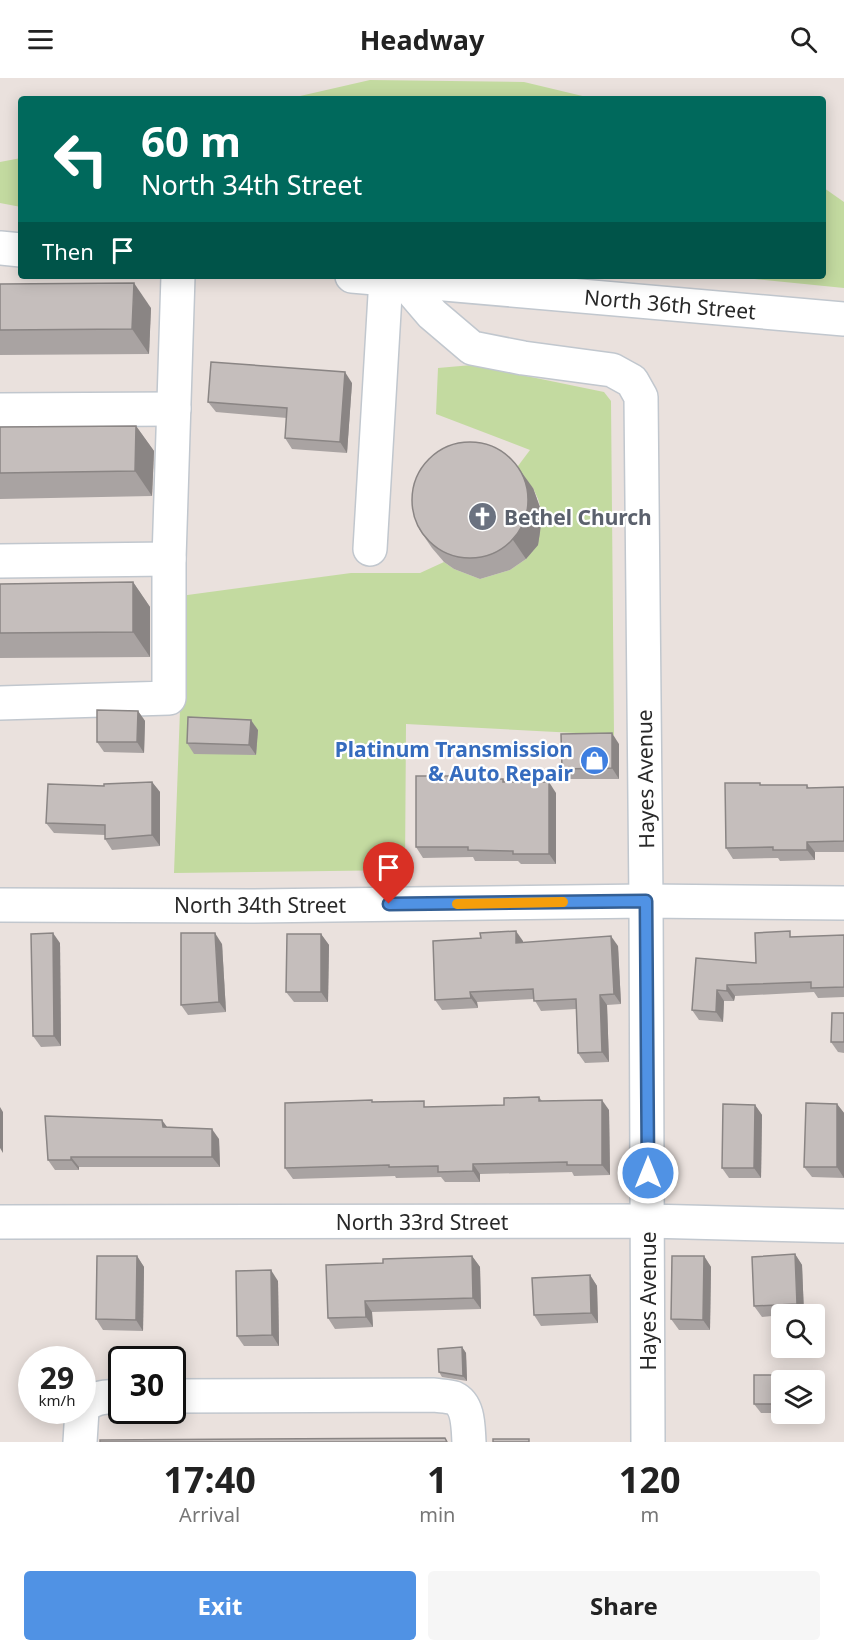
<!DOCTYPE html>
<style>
body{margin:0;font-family:"Noto Sans",sans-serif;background:#f6f6f6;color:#222;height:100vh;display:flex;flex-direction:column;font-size:22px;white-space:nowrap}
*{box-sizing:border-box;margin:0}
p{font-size:20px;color:#767676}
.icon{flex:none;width:33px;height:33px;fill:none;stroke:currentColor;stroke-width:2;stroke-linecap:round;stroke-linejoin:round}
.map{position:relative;height:1364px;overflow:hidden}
.side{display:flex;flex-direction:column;background:#fff;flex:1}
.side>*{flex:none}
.top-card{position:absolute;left:18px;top:18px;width:808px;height:183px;border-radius:6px;box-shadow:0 3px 15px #0003;background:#00695c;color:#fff;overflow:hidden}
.tools{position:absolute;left:771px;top:1226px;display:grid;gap:12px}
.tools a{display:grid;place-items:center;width:54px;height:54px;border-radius:6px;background:#fff;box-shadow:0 3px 15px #0003;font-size:30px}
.speed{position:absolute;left:18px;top:1268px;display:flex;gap:12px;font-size:30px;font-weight:700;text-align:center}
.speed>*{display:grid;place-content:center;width:78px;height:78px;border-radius:50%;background:#fff;box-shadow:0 3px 15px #0003;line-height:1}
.speed small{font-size:15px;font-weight:400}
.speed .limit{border:3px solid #111;border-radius:9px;background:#fff;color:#111}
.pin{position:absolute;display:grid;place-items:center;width:51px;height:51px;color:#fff;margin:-62px -26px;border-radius:50% 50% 50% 0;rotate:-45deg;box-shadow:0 0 6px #0007}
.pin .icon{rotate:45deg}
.me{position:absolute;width:66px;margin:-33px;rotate:0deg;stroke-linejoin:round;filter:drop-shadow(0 0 4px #0008)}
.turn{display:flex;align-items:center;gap:21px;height:126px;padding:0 24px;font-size:27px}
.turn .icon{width:78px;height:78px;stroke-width:2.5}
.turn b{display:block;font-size:42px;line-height:51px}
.then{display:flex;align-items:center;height:57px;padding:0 24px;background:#0003;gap:12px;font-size:22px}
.eta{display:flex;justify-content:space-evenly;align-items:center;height:102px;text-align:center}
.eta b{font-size:36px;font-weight:700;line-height:42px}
.button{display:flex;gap:12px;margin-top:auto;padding:12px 24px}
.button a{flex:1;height:69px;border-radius:6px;background:#5092e4;color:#fff;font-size:24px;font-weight:700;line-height:69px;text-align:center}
.button a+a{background:#f6f6f6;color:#222}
header{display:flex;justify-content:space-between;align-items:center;height:78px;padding:0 24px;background:#fff;font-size:27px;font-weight:700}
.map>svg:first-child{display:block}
.green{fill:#c3daa0}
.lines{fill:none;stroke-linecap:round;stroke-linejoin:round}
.minor-casing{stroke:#c1c7ce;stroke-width:36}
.minor{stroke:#fff;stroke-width:33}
.wall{fill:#a9a3a2}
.shaded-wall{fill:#8a8584}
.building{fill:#c5bebc;stroke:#8a8584;stroke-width:1.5}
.route-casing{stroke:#345f94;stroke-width:15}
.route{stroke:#5092e4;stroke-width:10}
.slow{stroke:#f59e0b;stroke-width:10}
.labels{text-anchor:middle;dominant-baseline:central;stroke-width:4.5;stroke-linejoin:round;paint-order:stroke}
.street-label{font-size:21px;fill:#292929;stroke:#fff}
.worship-label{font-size:21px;font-weight:bold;fill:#5b616d;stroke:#fff;text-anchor:start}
.shop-label{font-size:21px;font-weight:bold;fill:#366cbe;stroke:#fff;text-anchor:end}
</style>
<header><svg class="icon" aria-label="menu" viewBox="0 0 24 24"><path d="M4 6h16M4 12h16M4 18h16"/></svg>Headway<svg class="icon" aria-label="search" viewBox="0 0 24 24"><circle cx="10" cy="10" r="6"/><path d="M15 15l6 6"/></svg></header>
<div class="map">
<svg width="844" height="1364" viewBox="0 0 844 1364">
<rect width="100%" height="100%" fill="#eae1dd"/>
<g class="green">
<polygon points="370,2 524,4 595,21 287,21"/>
<polygon points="21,80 21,129 0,125 0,84"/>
<polygon points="824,110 844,124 844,210 724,198 824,198"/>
<polygon points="472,287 604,314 611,323 614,657 406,646 405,792 174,795 180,632 180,518 351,495 420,495 444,484 454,491 480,501 510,492 526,481 537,467 542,435 538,421 533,410 515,392 530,372 436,336 438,290"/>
</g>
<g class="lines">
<defs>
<g id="minor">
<polyline points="0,170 21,172"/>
<polyline points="352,198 844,241"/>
<polyline points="402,201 432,236 472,270 523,280 612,292 632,303 641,319 646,823 648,1364"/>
<polyline points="0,332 174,331"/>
<polyline points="370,471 386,200"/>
<polyline points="0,483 169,481"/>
<polyline points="0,625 169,620 169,481 178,198"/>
<polyline points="0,827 249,828 646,823 844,825"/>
<polyline points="0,1144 648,1143 844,1148"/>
<path d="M172,1318L434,1317C440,1318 448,1318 454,1320C469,1327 468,1349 469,1364"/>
<path d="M82,1331C92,1318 107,1319 122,1318"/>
<polyline points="80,1364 82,1332"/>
</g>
</defs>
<use href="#minor" class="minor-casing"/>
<use href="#minor" class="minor"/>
</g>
<g class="wall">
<polygon points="0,206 151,230 149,276 0,277"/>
<polygon points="352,305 347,375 292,371 285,360 287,340 216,334 208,324"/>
<polygon points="136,348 154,373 152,418 0,421 0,349"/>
<polygon points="533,410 542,435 540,454 538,467 526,481 510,492 480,501 454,491 444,484 432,470 419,451"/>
<polygon points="133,504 150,529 150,579 0,580 0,506"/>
<polygon points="138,633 145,643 144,675 104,674 97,664"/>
<polygon points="258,652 256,677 194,676 187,665"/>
<polygon points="619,666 619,701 569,701 562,691"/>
<polygon points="451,698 454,701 503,701 505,704 556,715 556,786 521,786 518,783 475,783 473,779 423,780 416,769"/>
<polygon points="152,704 160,714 160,768 112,772 105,761 105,757 54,755 46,745 104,708"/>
<polygon points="762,707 807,707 809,710 844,709 844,774 815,774 815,782 780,783 778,780 733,781 726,770"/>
<polygon points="321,856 329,867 328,924 294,924 286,914"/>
<polygon points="844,857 844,919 818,920 814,914 735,918 734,923 724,923 723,944 699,942 692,932 696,880 756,885 794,859"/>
<polygon points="523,863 523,864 618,868 621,926 607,927 609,984 585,985 578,975 576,931 541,933 534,921 477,924 478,930 442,932 435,922"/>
<polygon points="60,865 61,968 41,969 33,958"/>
<polygon points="222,866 226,934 188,937 181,927"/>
<polygon points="844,935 844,975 838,974 831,964"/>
<polygon points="539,1019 542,1023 609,1032 610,1097 574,1098 572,1094 480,1096 480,1104 445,1104 441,1099 396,1100 395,1098 293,1101 285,1090 373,1024 427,1029 504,1027"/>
<polygon points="837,1026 844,1035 844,1100 812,1099 804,1089"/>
<polygon points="755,1027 762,1037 761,1100 729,1100 722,1090"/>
<polygon points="167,1049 219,1061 220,1089 79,1089 79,1092 55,1092 48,1082"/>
<polygon points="795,1176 802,1187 804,1236 782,1236 782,1237 762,1239 754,1228"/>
<polygon points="137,1178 144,1189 143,1253 103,1252 96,1241"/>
<polygon points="472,1178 480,1189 481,1231 372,1234 373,1249 335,1251 328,1240 383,1185"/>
<polygon points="704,1178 711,1189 710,1252 679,1252 671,1241"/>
<polygon points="590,1197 597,1208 598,1245 541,1248 534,1237"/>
<polygon points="278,1203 279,1268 244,1268 237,1258"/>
<polygon points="462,1269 466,1275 467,1303 442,1299 439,1294"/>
<polygon points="782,1302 782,1335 761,1335 754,1326"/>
</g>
<g class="shaded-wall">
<polygon points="134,205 151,230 149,276 132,251"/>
<polygon points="345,294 352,305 347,375 340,364"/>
<polygon points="136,348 154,373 152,418 135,393"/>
<polygon points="520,392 533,410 542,435 540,454 538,467 526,481 513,462"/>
<polygon points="133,504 150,529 150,579 133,554"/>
<polygon points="138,633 145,643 144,675 137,664"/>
<polygon points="251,642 258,652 256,677 249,667"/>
<polygon points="612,655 619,666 619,701 612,690"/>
<polygon points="152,704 160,714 160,768 152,757"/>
<polygon points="549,704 556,715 556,786 549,776"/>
<polygon points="807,764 815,774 815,782 807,772"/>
<polygon points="516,853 523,863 523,875 516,865"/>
<polygon points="53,855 60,865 61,968 54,958"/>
<polygon points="215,855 222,866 226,934 219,924"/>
<polygon points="321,856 329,867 328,924 321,914"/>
<polygon points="611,858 618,868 621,926 614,916"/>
<polygon points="727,907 735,918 734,923 727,913"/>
<polygon points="717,912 724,923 723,944 716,934"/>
<polygon points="470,914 477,924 478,930 471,920"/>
<polygon points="600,917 607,927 609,984 602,974"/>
<polygon points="602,1022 609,1032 610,1097 602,1087"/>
<polygon points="837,1026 844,1035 844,1100 837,1089"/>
<polygon points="755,1027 762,1037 761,1100 754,1090"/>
<polygon points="0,1029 3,1034 3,1075 0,1070"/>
<polygon points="162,1042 170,1053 163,1049"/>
<polygon points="212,1051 219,1061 220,1089 212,1079"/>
<polygon points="71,1079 79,1089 79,1092 71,1082"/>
<polygon points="473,1086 480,1096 480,1104 473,1093"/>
<polygon points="795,1176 802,1187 804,1236 797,1226"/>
<polygon points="137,1178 144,1189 143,1253 136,1242"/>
<polygon points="472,1178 480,1189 481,1231 473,1220"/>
<polygon points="704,1178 711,1189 710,1252 703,1242"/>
<polygon points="271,1192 278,1203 279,1268 272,1257"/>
<polygon points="590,1197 597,1208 598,1245 591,1235"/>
<polygon points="365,1223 372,1234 373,1249 366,1239"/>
<polygon points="462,1269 466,1275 467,1303 463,1298"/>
</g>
<g class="building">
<polygon points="134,205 132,251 0,252 0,206"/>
<polygon points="211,284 345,294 340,364 285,360 287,330 208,324"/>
<polygon points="136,348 135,393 0,395 0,349"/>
<circle cx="470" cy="422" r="58"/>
<polygon points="133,504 133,554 0,555 0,506"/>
<polygon points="97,632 138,633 137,664 97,664"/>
<polygon points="188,639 251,642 249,667 187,665"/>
<polygon points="612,655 612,690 562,691 561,656"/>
<polygon points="416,698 451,698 451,701 503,701 503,704 549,704 549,776 513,776 513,773 468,772 468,769 416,769"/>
<polygon points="152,704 152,757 105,761 105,747 46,745 48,706 104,708 104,706"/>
<polygon points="725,705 760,705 760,707 807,707 807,710 844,709 844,763 807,764 807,772 773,772 773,769 726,770"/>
<polygon points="516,853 516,865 611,858 614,916 600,917 602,974 578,975 576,921 534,923 533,911 470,914 471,920 435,922 433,863 481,860 480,855"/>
<polygon points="790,853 790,859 844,857 844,909 811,910 811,904 727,907 727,913 717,912 716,934 692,932 696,880 756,885 755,855"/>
<polygon points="53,855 54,958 33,958 31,856"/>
<polygon points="181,855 215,855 219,924 181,927"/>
<polygon points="287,856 321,856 321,914 286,914"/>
<polygon points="832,935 844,935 844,964 831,964"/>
<polygon points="539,1019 539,1023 602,1022 602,1087 567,1087 567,1084 473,1086 473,1093 438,1094 438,1088 389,1089 389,1087 285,1090 285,1025 372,1022 372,1024 424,1023 424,1029 504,1027 504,1020"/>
<polygon points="806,1025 837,1026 837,1089 804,1089"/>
<polygon points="723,1026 755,1027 754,1090 722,1090"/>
<polygon points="45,1038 162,1042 163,1049 212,1051 212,1079 71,1079 71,1082 48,1082"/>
<polygon points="795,1176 797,1226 754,1228 752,1179"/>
<polygon points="97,1178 137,1178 136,1242 96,1241"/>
<polygon points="472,1178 473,1220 365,1223 366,1239 328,1240 326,1187 383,1185 383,1181"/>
<polygon points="672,1178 704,1178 703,1242 671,1241"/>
<polygon points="271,1192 272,1257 237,1258 236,1193"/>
<polygon points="590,1197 591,1235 534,1237 532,1200"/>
<polygon points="462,1269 463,1298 439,1294 438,1271"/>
<polygon points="754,1297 807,1297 807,1302 782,1302 782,1326 754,1326"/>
<polygon points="445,1360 447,1364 100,1364 100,1362"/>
<rect x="493" y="1361" width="36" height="3"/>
</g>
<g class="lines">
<defs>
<polyline id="route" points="389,826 646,823 648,1095"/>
</defs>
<use href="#route" class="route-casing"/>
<use href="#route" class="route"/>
<polyline class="slow" points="457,826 563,824"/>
</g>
<defs>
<symbol id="church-disc" viewBox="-11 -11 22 22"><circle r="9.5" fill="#6b7280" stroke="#fff"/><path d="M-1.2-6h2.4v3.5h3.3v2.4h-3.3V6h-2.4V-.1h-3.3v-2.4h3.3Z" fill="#fff"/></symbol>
<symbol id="shop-disc" viewBox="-11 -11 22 22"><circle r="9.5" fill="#3f7fe0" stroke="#fff"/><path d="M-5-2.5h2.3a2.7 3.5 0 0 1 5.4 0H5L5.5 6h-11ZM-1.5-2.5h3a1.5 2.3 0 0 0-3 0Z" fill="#fff"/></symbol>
</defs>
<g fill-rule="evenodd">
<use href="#church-disc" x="466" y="422" width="33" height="33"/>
<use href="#shop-disc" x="578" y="666" width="33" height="33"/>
</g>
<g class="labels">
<g class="street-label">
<text transform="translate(670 226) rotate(5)">North 36th Street</text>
<text transform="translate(645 701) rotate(-91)">Hayes Avenue</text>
<text x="260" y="827">North 34th Street</text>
<text x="422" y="1144">North 33rd Street</text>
<text transform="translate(648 1223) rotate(-90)">Hayes Avenue</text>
</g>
<g class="worship-label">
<text x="504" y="439">Bethel Church</text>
</g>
<g class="shop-label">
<text x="573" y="671">Platinum Transmission<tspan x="573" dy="24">&amp; Auto Repair</tspan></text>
</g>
</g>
</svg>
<div class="tools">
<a><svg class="icon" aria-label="search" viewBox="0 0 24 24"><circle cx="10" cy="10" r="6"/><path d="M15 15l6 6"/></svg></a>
<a><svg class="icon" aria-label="layers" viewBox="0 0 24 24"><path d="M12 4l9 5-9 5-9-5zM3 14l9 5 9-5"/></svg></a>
</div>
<div class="speed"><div>29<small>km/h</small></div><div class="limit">30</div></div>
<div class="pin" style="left:389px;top:826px;background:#d93025"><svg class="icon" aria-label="arrive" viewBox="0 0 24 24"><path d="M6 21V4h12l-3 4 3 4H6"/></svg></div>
<svg class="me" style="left:648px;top:1095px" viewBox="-20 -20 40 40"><circle r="17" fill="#5092e4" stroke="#fff" stroke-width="3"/><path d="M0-11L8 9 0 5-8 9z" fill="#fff"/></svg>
<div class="top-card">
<div class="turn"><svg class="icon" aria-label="left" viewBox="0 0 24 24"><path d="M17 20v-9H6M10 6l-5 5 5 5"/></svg><div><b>60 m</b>North 34th Street</div></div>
<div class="then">Then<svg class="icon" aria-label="arrive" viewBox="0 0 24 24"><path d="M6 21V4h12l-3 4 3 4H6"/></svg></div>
</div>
</div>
<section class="side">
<div class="eta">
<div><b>17:40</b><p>Arrival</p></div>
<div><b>1</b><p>min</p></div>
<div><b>120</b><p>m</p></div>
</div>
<div class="button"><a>Exit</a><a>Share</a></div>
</section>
